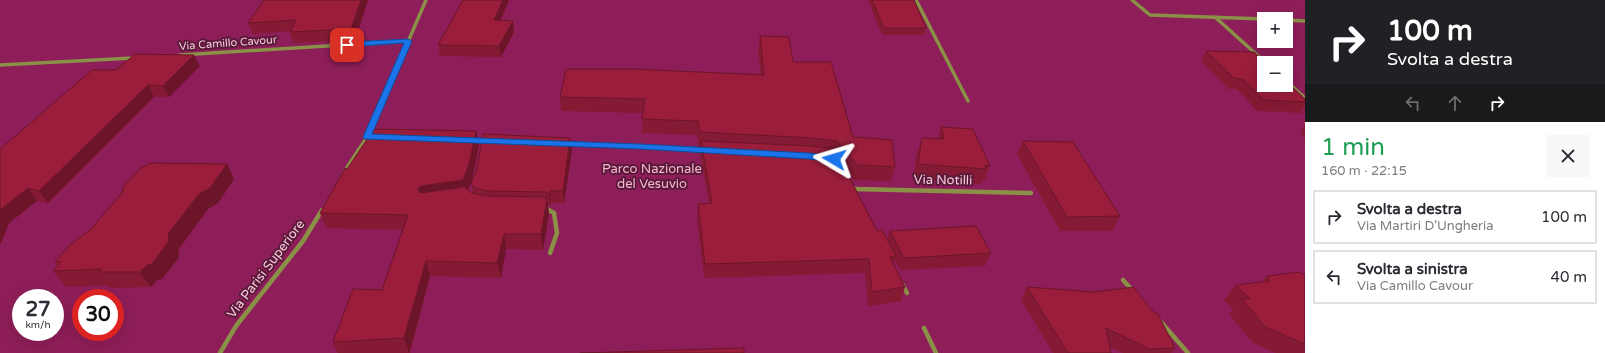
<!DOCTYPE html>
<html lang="it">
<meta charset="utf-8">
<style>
body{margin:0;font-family:"Varela Round",sans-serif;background:#f7f7f7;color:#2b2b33;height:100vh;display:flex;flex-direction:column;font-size:15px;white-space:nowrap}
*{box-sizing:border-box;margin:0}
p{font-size:13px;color:#7c7c81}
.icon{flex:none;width:22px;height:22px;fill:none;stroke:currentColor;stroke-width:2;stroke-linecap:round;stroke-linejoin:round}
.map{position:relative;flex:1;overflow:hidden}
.side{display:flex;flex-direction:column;background:#fff;width:300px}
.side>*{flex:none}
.hud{background:#202124;color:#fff;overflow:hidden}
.buttons{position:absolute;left:1257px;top:12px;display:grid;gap:8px}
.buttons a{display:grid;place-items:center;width:36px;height:36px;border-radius:0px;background:#fff;box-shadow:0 4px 16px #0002;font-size:20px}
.speed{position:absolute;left:12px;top:289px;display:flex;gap:8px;font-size:20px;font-weight:700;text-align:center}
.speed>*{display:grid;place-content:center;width:52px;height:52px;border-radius:50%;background:#fff;box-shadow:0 4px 16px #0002;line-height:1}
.speed small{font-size:10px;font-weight:400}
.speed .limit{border:6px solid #d22;background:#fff;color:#111}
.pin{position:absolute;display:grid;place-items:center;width:34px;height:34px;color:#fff;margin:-17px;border-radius:8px;box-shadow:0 2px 6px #0006}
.me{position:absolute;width:44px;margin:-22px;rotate:277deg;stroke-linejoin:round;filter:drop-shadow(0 0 3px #0008)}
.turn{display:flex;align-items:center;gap:14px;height:84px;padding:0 16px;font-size:18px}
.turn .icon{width:52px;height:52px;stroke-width:2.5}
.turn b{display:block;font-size:28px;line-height:34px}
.lanes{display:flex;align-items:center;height:38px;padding:0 16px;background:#0003;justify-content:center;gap:20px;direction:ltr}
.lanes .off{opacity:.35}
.round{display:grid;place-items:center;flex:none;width:42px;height:42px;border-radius:0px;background:#f7f7f7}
.overview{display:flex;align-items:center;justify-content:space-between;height:68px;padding:0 16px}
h1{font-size:24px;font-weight:600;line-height:30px;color:#1e9e55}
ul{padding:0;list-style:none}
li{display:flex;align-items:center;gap:12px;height:54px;margin:0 8px 6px;padding:0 8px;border:2px solid #e1e1e2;border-radius:0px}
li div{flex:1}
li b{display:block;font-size:15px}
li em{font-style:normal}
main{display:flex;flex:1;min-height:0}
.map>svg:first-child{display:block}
.green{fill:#8e1e59;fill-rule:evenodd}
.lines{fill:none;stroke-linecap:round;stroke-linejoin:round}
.minor-far1{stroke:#8a9147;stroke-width:3.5}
.minor{stroke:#8a9147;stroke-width:4.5}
.wall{fill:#841a33}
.shaded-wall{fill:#6c1529}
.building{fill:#9a1e3b;stroke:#6c1529}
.route{fill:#1a73e8;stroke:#114b97}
.labels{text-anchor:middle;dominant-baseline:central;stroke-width:4;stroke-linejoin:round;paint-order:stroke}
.far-street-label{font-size:11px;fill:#f5ccdb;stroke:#5b1a3a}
.park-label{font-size:13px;fill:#f4b8d0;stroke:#5b1a3a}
.street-label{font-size:13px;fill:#f5ccdb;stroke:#5b1a3a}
</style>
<main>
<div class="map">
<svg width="1305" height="353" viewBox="0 0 1305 353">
<rect width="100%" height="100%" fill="#682645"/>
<path class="green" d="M0,0H1305V353H0ZM1264,19H1286V41H1264ZM1264,63H1286V85H1264ZM21,298H55V332H21ZM81,298H115V332H81Z"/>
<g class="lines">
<g class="minor-far1">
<polyline points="916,0 968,101"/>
<polyline points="1132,0 1150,15 1264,19"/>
<polyline points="1215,17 1266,63"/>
<polyline points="1286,20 1305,21"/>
<polyline points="180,55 408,41"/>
<polyline points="0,65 133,58"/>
<polyline points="1286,81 1305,98"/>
<polyline points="567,144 704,150"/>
<polyline points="358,151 367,137 426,0"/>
</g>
<g class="minor">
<polyline points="698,150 704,150"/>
<polyline points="344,173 359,150"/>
<polyline points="854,189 1031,193"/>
<polyline points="545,208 554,213 557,233 550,253"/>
<polyline points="1123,280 1133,291"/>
<polyline points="902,284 907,293"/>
<polyline points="1161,322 1188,353"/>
<polyline points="924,328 936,353"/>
<polyline points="220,353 236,326 303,241 322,210"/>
</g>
</g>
<g class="wall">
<polygon points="368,0 355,40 293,43 290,32 290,31 253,34 248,23"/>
<polygon points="463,0 509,0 500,21 514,32 501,57 440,56 438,45"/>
<polygon points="868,0 914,0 926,28 924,35 882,35"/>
<polygon points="760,36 793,62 853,137 895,167 891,181 854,180 847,171 847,172 877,231 887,240 890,231 991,253 985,266 900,270 895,260 894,264 905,287 901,301 868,306 865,273 704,278 697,218 698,204 709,203 700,154 701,147 699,147 697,135 642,133 642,119 643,113 561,111 560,97 761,74 758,49"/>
<polygon points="1206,51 1305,99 1305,106 1301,113 1257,111 1237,89 1228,89 1201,61"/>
<polygon points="200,66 169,97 154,97 48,203 37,201 9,223 1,243 0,149 116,70"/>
<polygon points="1305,125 1305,138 1300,133"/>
<polygon points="941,127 990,166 984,181 982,181 981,184 913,179 917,153 922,138 938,139"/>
<polygon points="476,131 479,146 472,179 468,190 473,193 471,184 572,150 564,203 551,203 551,206 548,205 549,214 543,250 506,249 501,278 430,276 410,353 338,353 333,342 382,290 403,230 326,228 320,213 347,169"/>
<polygon points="1023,141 1120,216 1112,231 1060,231 1017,154"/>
<polygon points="227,164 234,179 218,203 208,209 178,250 179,257 162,279 157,280 151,287 110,288 108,285 66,287 53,271 58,266 55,261 91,229 122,193"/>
<polygon points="1267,276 1305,276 1305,353 1276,353 1252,342 1229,314 1233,310 1224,300 1236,285 1262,282"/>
<polygon points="1027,287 1175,348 1171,353 1123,353 1110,347 1111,353 1053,353 1021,300"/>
</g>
<g class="shaded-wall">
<polygon points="361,0 368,0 355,40 351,29"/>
<polygon points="503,0 509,0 496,31 494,20"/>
<polygon points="513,21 514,32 501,57 499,46"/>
<polygon points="194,55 200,66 169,97 163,86"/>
<polygon points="148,85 154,97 48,203 39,191"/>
<polygon points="476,131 479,146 472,179 466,195 422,204 418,189"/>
<polygon points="570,138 572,150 564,203 563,191"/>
<polygon points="227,164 234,179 218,203 208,209 178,250 179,257 162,279 157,280 151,287 140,272 199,194"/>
<polygon points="28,188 37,201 9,223 1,243 0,244 0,210"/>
<polygon points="550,191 551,203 551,206 549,194"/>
<polygon points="547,199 549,214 543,250 541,234"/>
<polygon points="504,234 506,249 501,278 497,263"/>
<polygon points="426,261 430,276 409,353 404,338"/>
</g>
<g class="building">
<polygon points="264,0 361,0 351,29 290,32 296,20 248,23"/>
<polygon points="463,0 503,0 494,20 513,21 499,46 438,45"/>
<polygon points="872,0 914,0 926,28 884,28"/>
<polygon points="760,36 789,37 793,62 831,62 853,137 892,140 895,167 857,165 837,141 812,138 700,132 698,121 642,119 645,99 560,97 566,69 633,69 764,75"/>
<polygon points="1206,51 1254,52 1266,63 1264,63 1264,85 1286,85 1286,81 1305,99 1305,102 1264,100 1243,79 1234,78"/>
<polygon points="135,54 194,55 163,86 148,85 39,191 28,188 0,210 0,149 20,132 92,70 116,70"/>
<polygon points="941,127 973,129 990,166 985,165 986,169 918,164 922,138 944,139"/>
<polygon points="374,129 476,131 469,164 463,180 421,186 418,189 420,193 465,187 472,193 486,196 544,197 547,199 541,234 504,234 497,263 426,261 404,338 333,342 353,289 382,290 408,215 320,213 345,168 347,169"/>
<polygon points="483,134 570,138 563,191 550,191 549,194 546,192 488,191 475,188 471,184 477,168"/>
<polygon points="701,141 811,146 835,149 848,165 843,165 877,231 882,230 896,256 890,257 905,287 872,292 869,259 705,264 698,204 712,203"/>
<polygon points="1023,141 1073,142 1120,216 1067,217"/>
<polygon points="151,163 227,164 210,188 199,194 168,234 169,241 152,264 147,265 140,272 99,272 102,269 53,271 61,262 55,261 72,243 91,229 122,193 123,187 141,168"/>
<polygon points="976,226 991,253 904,258 890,231"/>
<polygon points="1300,272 1305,276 1305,344 1265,327 1242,299 1250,299 1236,285 1270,281 1267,276"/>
<polygon points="1027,287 1094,292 1134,287 1153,312 1158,314 1175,348 1149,349 1106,328 1111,353 1068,353"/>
<polygon points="744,348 744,353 580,353"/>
</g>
<polygon class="route" points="408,39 412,41 372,134 640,144 809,153 834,156 838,159 834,162 809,159 640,149 364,139 363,137 404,43 347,47 344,45 347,42"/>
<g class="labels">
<g class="far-street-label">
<text transform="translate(228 43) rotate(-4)">Via Camillo Cavour</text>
</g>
<g class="park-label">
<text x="652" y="169">Parco Nazionale<tspan x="652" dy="15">del Vesuvio</tspan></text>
</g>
<g class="street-label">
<text transform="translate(943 180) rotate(1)">Via Notilli</text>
<text transform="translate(266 269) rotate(-53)">Via Parisi Superiore</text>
</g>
</g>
</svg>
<div class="buttons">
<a>+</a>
<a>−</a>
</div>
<div class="speed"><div>27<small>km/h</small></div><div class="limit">30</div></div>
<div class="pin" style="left:347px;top:45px;background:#d93025"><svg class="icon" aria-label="arrive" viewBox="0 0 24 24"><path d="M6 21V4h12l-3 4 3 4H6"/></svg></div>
<svg class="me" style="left:834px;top:159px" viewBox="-20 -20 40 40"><path d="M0-17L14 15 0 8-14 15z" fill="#1a73e8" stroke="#fff" stroke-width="4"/></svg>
</div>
<section class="side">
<div class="hud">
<div class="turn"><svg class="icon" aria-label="right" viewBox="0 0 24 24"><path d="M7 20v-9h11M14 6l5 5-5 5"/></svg><div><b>100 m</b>Svolta a destra</div></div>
<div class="lanes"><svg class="icon off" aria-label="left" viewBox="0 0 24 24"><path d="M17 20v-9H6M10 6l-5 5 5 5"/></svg><svg class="icon off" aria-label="ahead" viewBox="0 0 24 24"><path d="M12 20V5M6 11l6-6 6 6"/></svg><svg class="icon" aria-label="right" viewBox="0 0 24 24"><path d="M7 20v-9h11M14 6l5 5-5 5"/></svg></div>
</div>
<div class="overview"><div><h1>1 min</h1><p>160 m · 22:15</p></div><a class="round"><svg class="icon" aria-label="close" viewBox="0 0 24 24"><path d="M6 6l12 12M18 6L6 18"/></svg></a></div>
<ul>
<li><svg class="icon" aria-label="right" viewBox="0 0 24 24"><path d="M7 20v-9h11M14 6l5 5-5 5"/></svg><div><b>Svolta a destra</b><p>Via Martiri D'Ungheria</p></div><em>100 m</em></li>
<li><svg class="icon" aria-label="left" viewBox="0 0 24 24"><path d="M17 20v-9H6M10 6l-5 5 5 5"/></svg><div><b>Svolta a sinistra</b><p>Via Camillo Cavour</p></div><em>40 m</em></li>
</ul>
</section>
</main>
